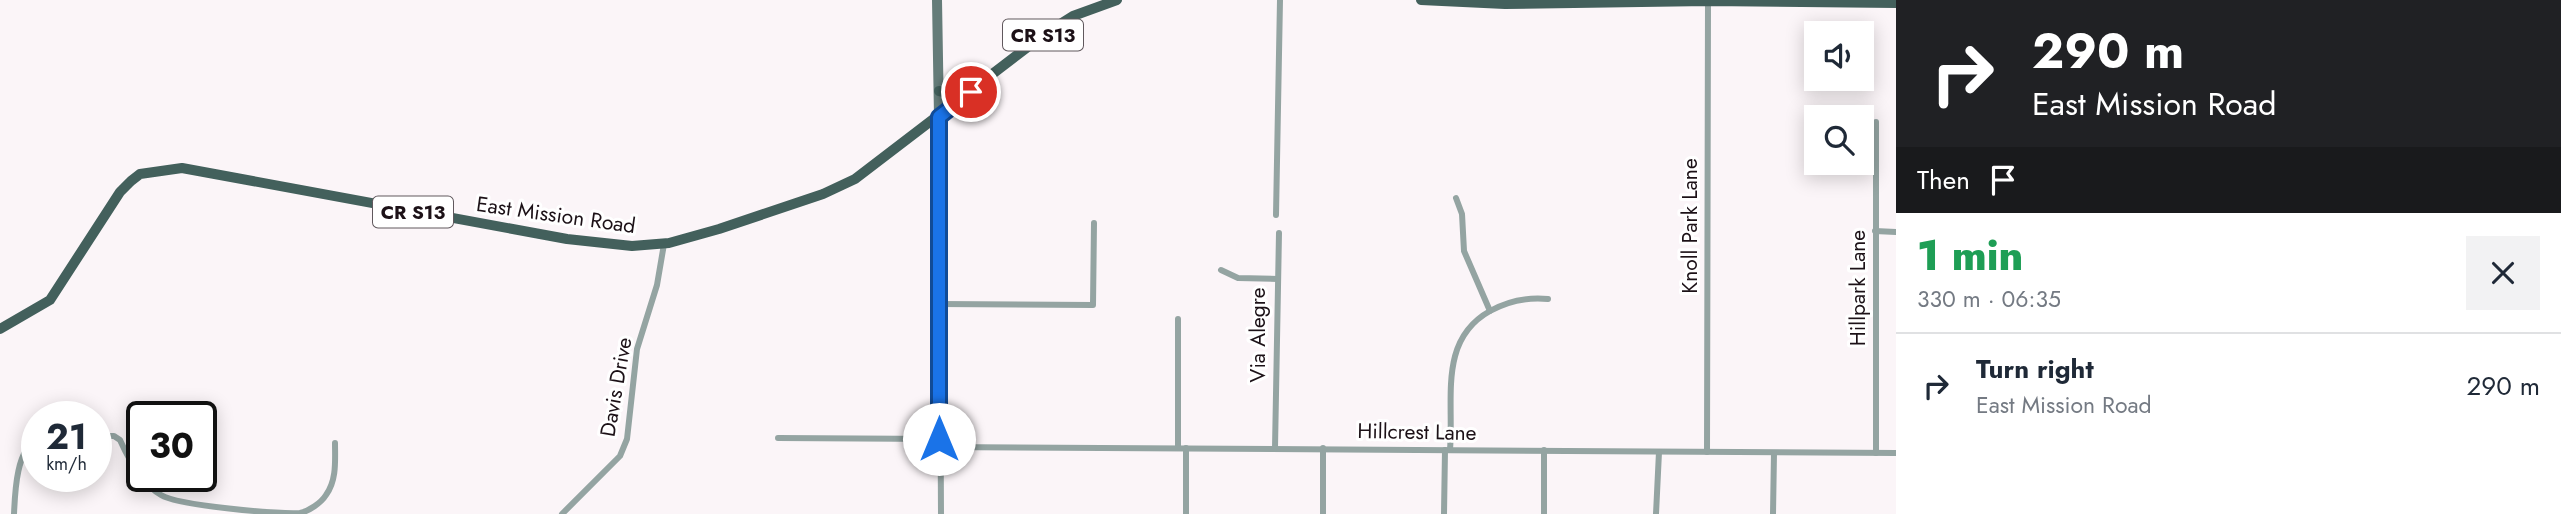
<!DOCTYPE html>
<meta charset="utf-8">
<style>
body{margin:0;font-family:Jost,sans-serif;background:#f2f2f3;color:#1f2937;height:100vh;display:flex;flex-direction:column;font-size:26px;white-space:nowrap}
*{box-sizing:border-box;margin:0}
p{font-size:23px;color:#747a83}
.icon{flex:none;width:38px;height:38px;fill:none;stroke:currentColor;stroke-width:2;stroke-linecap:round;stroke-linejoin:round}
.map{position:relative;flex:1;overflow:hidden}
.side{display:flex;flex-direction:column;background:#fff;width:665px}
.side>*{flex:none}
.banner{background:#202124;color:#fff;overflow:hidden}
.controls{position:absolute;left:1804px;top:21px;display:grid;gap:14px}
.controls a{display:grid;place-items:center;width:70px;height:70px;border-radius:0px;background:#fff;box-shadow:0 4px 18px #0003;font-size:35px}
.speed{position:absolute;left:21px;top:401px;display:flex;gap:14px;font-size:35px;font-weight:700;text-align:center}
.speed>*{display:grid;place-content:center;width:91px;height:91px;border-radius:50%;background:#fff;box-shadow:0 4px 18px #0003;line-height:1}
.speed small{font-size:18px;font-weight:400}
.speed .limit{border:4px solid #111;border-radius:10px;background:#fff;color:#111}
.pin{position:absolute;display:grid;place-items:center;width:60px;height:60px;color:#fff;margin:-30px;border:4px solid #fff;border-radius:50%;box-shadow:0 2px 7px #0007}
.me{position:absolute;width:77px;margin:-38px;rotate:0deg;stroke-linejoin:round;filter:drop-shadow(0 0 5px #0008)}
.turn{display:flex;align-items:center;gap:24px;height:147px;padding:0 21px;font-size:32px}
.turn .icon{width:91px;height:91px;stroke-width:2.5}
.turn b{display:block;font-size:49px;line-height:60px}
.then{display:flex;align-items:center;height:66px;padding:0 21px;background:#0003;gap:14px;font-size:26px}
.round{display:grid;place-items:center;flex:none;width:74px;height:74px;border-radius:0px;background:#f2f2f3}
.headline{display:flex;align-items:center;justify-content:space-between;height:119px;padding:0 21px}
h1{font-size:42px;font-weight:800;line-height:52px;color:#1e9e55}
ul{padding:0;list-style:none}
li{display:flex;align-items:center;gap:21px;height:105px;padding:0 21px;border-top:2px solid #e0e1e3}
li div{flex:1}
li b{display:block;font-size:26px}
li em{font-style:normal}
main{display:flex;flex:1;min-height:0}
.map>svg:first-child{display:block}
.lines{fill:none;stroke-linecap:round;stroke-linejoin:round}
.minor{stroke:#94a4a2;stroke-width:6}
.secondary{stroke:#657c79;stroke-width:10}
.primary{stroke:#43605c;stroke-width:10}
.route-casing{stroke:#114b97;stroke-width:18}
.route{stroke:#1a73e8;stroke-width:12}
.labels{text-anchor:middle;dominant-baseline:central;stroke-width:6;stroke-linejoin:round;paint-order:stroke}
.shield{fill:#fff;stroke:#60585d;stroke-width:2}
.shield-label{font-size:19px;font-weight:bold;fill:#1c1117}
.street-label{font-size:21px;fill:#1c1117;stroke:#fff}
</style>
<main>
<div class="map">
<svg width="1896" height="514" viewBox="0 0 1896 514">
<rect width="100%" height="100%" fill="#fbf5f8"/>
<g class="lines">
<g class="minor">
<polyline points="939,117 941,514"/>
<polyline points="1456,198 1462,214 1464,251 1490,311"/>
<polyline points="1276,215 1280,0"/>
<polyline points="1875,231 1896,232"/>
<polyline points="1221,270 1238,278 1278,279"/>
<polyline points="939,304 1093,305 1094,223"/>
<path d="M96,436H114L120,440C129,460 142,484 161,495C179,506 278,514 300,513C309,511 321,503 326,495C337,480 335,460 335,443"/>
<polyline points="778,438 939,439"/>
<polyline points="938,447 1896,453"/>
<polyline points="1178,447 1178,319"/>
<polyline points="1275,448 1279,233"/>
<path d="M1450,450C1454,399 1438,340 1490,311C1508,301 1527,297 1548,299"/>
<polyline points="1707,452 1708,1"/>
<polyline points="1876,453 1876,122"/>
<path d="M14,514C15,493 16,450 37,439"/>
<polyline points="562,514 620,456 627,439 637,349 657,285 664,244"/>
<polyline points="1186,514 1186,448"/>
<polyline points="1323,514 1323,448"/>
<polyline points="1444,514 1445,450"/>
<polyline points="1544,514 1544,450"/>
<polyline points="1656,514 1659,452"/>
<polyline points="1773,514 1774,453"/>
</g>
<polyline class="secondary" points="937,0 939,117"/>
<g class="primary">
<polyline points="1421,0 1505,4 1708,1 1896,3"/>
<polyline points="939,91 954,94 968,92"/>
<polyline points="0,329 50,300 120,192 131,181 140,174 182,168 567,239 632,246 669,243 719,229 823,194 855,179 1046,33 1073,16 1117,0"/>
</g>
</g>
<g class="lines">
<defs>
<polyline id="route" points="939,439 939,117 971,92"/>
</defs>
<use href="#route" class="route-casing"/>
<use href="#route" class="route"/>
</g>
<g class="labels">
<g class="shield">
<rect x="1003" y="19.5" width="80" height="31" rx="5"/>
<rect x="373" y="196.5" width="80" height="31" rx="5"/>
</g>
<g class="shield-label">
<text x="1043" y="35">CR S13</text>
<text x="413" y="212">CR S13</text>
</g>
<g class="street-label">
<text transform="translate(556 215) rotate(8)">East Mission Road</text>
<text transform="translate(1690 226) rotate(-90)">Knoll Park Lane</text>
<text transform="translate(1858 288) rotate(-90)">Hillpark Lane</text>
<text transform="translate(1258 335) rotate(-90)">Via Alegre</text>
<text transform="translate(616 387) rotate(-80)">Davis Drive</text>
<text transform="translate(1417 432) rotate(1)">Hillcrest Lane</text>
</g>
</g>
</svg>
<div class="controls">
<a><svg class="icon" aria-label="sound" viewBox="0 0 24 24"><path d="M4 9h4l5-4v14l-5-4H4zM17 9q2 3 0 6"/></svg></a>
<a><svg class="icon" aria-label="search" viewBox="0 0 24 24"><circle cx="10" cy="10" r="6"/><path d="M15 15l6 6"/></svg></a>
</div>
<div class="speed"><div>21<small>km/h</small></div><div class="limit">30</div></div>
<div class="pin" style="left:971px;top:92px;background:#d93025"><svg class="icon" aria-label="arrive" viewBox="0 0 24 24"><path d="M6 21V4h12l-3 4 3 4H6"/></svg></div>
<svg class="me" style="left:939px;top:439px" viewBox="-20 -20 40 40"><circle r="19" fill="#fff"/><path d="M0-13L10 11 0 6-10 11z" fill="#1a73e8"/></svg>
</div>
<section class="side">
<div class="banner">
<div class="turn"><svg class="icon" aria-label="right" viewBox="0 0 24 24"><path d="M7 20v-9h11M14 6l5 5-5 5"/></svg><div><b>290 m</b>East Mission Road</div></div>
<div class="then">Then<svg class="icon" aria-label="arrive" viewBox="0 0 24 24"><path d="M6 21V4h12l-3 4 3 4H6"/></svg></div>
</div>
<div class="headline"><div><h1>1 min</h1><p>330 m · 06:35</p></div><a class="round"><svg class="icon" aria-label="close" viewBox="0 0 24 24"><path d="M6 6l12 12M18 6L6 18"/></svg></a></div>
<ul>
<li><svg class="icon" aria-label="right" viewBox="0 0 24 24"><path d="M7 20v-9h11M14 6l5 5-5 5"/></svg><div><b>Turn right</b><p>East Mission Road</p></div><em>290 m</em></li>
</ul>
</section>
</main>
